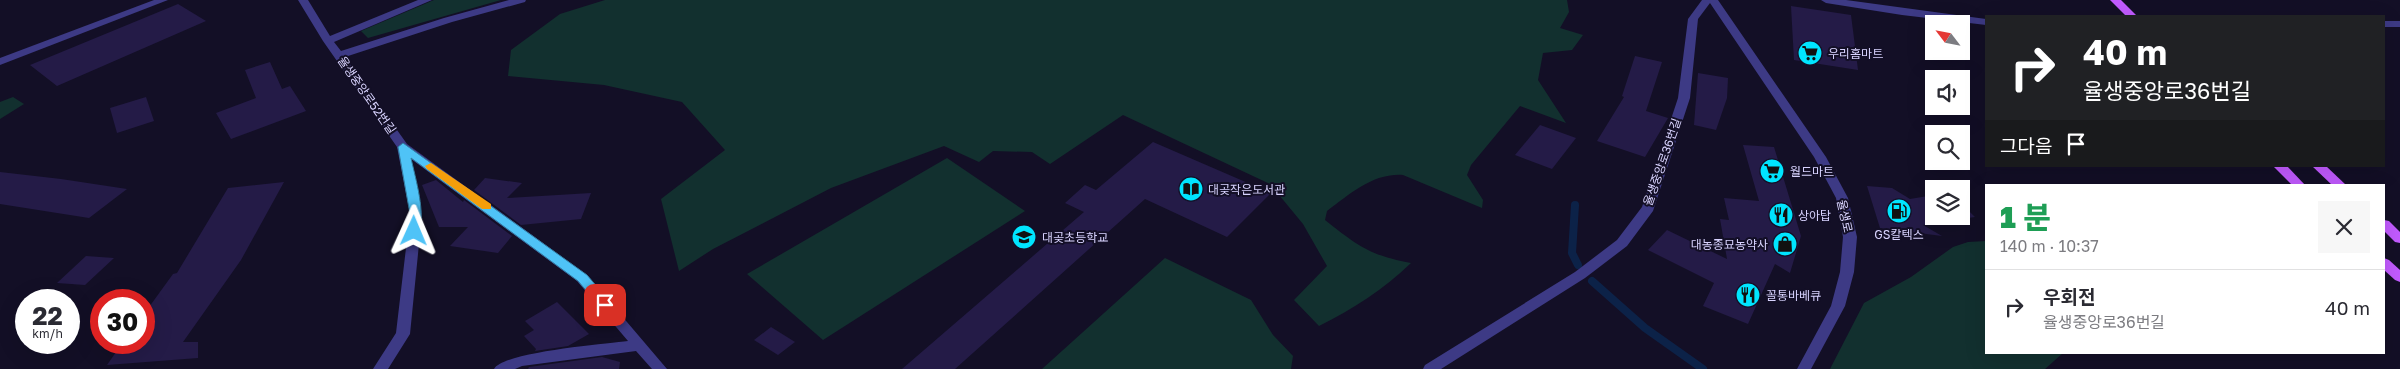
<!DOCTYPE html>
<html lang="ko">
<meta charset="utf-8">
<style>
body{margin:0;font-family:"Golos Text","Noto Sans KR",sans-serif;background:#f7f7f7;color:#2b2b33;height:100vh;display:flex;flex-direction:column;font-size:19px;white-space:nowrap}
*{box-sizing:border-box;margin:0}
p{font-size:16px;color:#7c7c81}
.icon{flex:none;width:28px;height:28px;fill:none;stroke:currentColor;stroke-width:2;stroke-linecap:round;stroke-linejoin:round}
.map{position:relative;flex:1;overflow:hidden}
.side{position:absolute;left:1985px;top:184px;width:400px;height:170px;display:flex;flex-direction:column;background:#fff;border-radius:0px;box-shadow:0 5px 20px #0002}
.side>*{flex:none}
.banner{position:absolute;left:1985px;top:15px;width:400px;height:152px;border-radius:0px;box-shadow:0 5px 20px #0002;background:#202124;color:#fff;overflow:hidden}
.needle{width:32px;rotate:302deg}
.controls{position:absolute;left:1925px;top:15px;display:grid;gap:10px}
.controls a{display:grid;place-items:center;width:45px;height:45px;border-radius:0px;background:#fff;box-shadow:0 5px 20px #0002;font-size:25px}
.speed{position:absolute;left:15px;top:289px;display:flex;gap:10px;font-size:25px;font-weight:700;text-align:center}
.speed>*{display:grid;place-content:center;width:65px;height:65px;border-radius:50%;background:#fff;box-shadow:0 5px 20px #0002;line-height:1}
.speed small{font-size:12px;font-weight:400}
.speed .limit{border:8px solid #d22;background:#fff;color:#111}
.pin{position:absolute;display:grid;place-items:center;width:42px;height:42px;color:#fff;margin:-21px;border-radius:10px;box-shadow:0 2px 8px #0006}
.me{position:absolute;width:55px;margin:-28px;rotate:1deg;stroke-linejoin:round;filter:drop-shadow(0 0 4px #0008)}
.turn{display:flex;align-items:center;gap:18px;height:105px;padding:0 15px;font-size:22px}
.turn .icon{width:65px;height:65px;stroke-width:2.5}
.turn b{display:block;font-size:35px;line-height:42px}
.then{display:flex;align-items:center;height:48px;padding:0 15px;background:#0003;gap:10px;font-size:19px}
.round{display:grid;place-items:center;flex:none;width:52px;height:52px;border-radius:0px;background:#f7f7f7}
.overview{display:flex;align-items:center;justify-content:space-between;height:85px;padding:0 15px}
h1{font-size:30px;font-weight:800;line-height:38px;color:#1e9e55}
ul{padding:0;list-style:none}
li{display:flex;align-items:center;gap:15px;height:75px;padding:0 15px;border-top:1px solid #e1e1e2}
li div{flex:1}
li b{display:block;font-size:19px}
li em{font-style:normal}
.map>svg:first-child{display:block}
.green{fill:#12302f}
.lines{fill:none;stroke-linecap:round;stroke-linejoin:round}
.stream{stroke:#0c2248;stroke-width:8}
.building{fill:#241b47}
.minor{fill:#3d3a85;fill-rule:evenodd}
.major{fill:#c25bff;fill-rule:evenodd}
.route{fill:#4fc3f7;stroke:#337fa1}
.slow{fill:#f59e0b}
.labels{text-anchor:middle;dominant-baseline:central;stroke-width:4;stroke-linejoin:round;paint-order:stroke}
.poi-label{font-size:12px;fill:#d9d4ff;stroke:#130f26;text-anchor:start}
.street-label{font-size:12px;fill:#d9d4ff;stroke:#130f26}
</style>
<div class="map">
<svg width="2400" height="369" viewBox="0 0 2400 369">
<rect width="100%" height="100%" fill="#130f26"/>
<g class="green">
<polygon points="434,0 501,0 368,38 361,31"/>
<path d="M605,0H1567L1569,12L1560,28L1583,35L1572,50L1543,53L1538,80L1566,123L1520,106L1471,165L1467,175L1483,200L1482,208L1403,175C1373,173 1350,194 1327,211L1325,220C1358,246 1369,255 1411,263C1384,289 1353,309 1319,326L1294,300L1327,266L1303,224L1270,184L1123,115L1050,164L1032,152L993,151L979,162L944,146L831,188L713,249L679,271L661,199L725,150L682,102L604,85L508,76L511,50L560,14Z"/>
<polygon points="13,97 24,104 0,119 0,102"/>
<polygon points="947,158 1025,211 823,340 747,274"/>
<polygon points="1986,241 1986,352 2063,353 2045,369 1830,369 1864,303 1911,277 1953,247 1968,242"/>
<polygon points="1165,258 1251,300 1273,335 1293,356 1291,369 1042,369"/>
</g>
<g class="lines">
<g class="stream">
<polyline points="1575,205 1572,253 1578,265"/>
<polyline points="1592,281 1645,328 1703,369"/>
</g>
</g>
<g class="building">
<polygon points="178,4 206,21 57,86 30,65"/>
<polygon points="1791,6 1851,15 1858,70 1794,60"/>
<polygon points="1635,56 1662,62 1646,111 1668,118 1645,157 1597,141 1624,97 1622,96"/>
<polygon points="270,62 282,89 290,86 306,111 231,139 216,113 256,98 245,70"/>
<polygon points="1698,73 1728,78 1727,98 1716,130 1694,125"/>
<polygon points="146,97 154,121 117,133 110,108"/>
<polygon points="1540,125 1576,138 1552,169 1515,155"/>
<polygon points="1153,142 1271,193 1227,237 1145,199 955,369 902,369 1084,212 1065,203 1085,185 1096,190"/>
<polygon points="1743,145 1774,147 1801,236 1790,273 1775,264 1748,324 1703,306 1714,283 1648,250 1667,230 1727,259 1720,219 1729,220 1724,198 1759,201"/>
<polygon points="0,172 61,179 127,189 89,218 0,204"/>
<polygon points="485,178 522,183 507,198 591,193 581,219 521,225 474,190"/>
<polygon points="436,180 463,202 464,200 512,236 498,253 450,246 468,227 439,227 422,185"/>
<polygon points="284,182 241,260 183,342 198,342 198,358 107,365 123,342 144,342 144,314 173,274 177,273 228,188"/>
<polygon points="1867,186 1892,188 1910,199 1934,195 1934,216 1961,216 1961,203 1975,217 1923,225 1942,236 1880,228"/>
<polygon points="86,256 114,258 85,285 57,283"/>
<polygon points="557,302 589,334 568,346 535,351 536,349 524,336 534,330 525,321"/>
<polygon points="771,327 795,342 778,355 754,340"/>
<polygon points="602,357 620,362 619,369 528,369 529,367"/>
</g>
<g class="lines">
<g class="minor">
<polygon points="154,0 168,0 0,65 0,58"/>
<path d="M298,0H308L330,36L418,0H432L334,42L341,51L444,18L509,0H526L525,2L452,22L345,57L407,144L587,275L667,369H652L636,351L522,366L515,369H494C503,352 605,344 628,341L577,281L411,159L422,214L410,334L388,369H373L396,333L410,214L397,147L323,41Z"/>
<polygon points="1702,0 1718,0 1826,157 1848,198 1857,237 1854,272 1845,306 1811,369 1797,369 1831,306 1840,272 1843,237 1836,198 1814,157 1710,3 1698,19 1690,98 1653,211 1627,246 1585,278 1441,369 1423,369 1425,365 1575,272 1617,240 1642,207 1678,98 1688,19"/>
<polygon points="1821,0 1846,0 1986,19 1986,25 1902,15 1826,3"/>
<rect x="2384" y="21" width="16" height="6"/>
</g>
<g class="major">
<polygon points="2110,0 2121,0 2137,16 2126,16"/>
<polygon points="2273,166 2287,166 2305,185 2292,185"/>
<polygon points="2312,166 2326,166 2346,185 2332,185"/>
<polygon points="2384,220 2389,221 2400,232 2400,243 2395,242 2384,231"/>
<polygon points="2384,258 2389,260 2400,270 2400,282 2395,280 2384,270"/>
</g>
</g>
<path class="route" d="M403,143L587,275L610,302L611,305L610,308H601L578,281L411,158C415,177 427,216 418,234H410L408,231L410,214L398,147Z"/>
<polygon class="slow" points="431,163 491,204 491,209 482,209 427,169 425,166"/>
<defs>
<symbol id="supermarket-disc" viewBox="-11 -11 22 22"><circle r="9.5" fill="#00e5ff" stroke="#130f26"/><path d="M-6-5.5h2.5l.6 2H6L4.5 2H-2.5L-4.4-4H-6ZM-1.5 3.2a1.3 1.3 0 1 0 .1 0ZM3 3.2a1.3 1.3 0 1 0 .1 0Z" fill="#111"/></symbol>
<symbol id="library-disc" viewBox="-11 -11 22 22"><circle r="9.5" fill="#00e5ff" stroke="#130f26"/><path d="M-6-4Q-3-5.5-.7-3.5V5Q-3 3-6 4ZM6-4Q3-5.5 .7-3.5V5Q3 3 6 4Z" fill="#111"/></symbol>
<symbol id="fuel-disc" viewBox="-11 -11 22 22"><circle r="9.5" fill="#00e5ff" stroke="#130f26"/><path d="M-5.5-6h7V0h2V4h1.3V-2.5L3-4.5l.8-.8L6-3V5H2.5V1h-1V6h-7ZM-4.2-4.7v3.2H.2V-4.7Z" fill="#111"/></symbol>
<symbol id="restaurant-disc" viewBox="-11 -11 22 22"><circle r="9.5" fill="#00e5ff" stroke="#130f26"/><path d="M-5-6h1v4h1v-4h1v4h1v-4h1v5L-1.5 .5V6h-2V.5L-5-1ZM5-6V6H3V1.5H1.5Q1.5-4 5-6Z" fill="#111"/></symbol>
<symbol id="school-disc" viewBox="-11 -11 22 22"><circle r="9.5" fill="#00e5ff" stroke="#130f26"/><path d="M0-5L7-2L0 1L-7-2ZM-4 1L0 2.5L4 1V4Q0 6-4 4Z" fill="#111"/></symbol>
<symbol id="shop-disc" viewBox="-11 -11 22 22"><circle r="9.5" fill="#00e5ff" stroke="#130f26"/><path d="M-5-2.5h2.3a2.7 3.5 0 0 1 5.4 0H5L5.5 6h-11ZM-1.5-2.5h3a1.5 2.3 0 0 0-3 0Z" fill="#111"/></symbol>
</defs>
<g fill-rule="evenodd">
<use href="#supermarket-disc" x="1796" y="39" width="28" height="28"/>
<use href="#supermarket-disc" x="1758" y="157" width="28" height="28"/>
<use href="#library-disc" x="1177" y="175" width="28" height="28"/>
<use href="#fuel-disc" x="1885" y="197" width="28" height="28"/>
<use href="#restaurant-disc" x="1767" y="201" width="28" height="28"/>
<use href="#school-disc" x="1010" y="223" width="28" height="28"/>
<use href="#shop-disc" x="1771" y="230" width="28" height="28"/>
<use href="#restaurant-disc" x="1734" y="281" width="28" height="28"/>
</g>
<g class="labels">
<g class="poi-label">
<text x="1828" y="53">우리홈마트</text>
<text x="1790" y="171">월드마트</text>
<text x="1208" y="189">대곶작은도서관</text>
<text x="1798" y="215">상아탑</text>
<text x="1899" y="234" text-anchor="middle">GS칼텍스</text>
<text x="1042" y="237">대곶초등학교</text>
<text x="1768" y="244" text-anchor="end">대농종묘농약사</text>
<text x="1766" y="295">꼴통바베큐</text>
</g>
<g class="street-label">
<text transform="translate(367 95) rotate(55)">율생중앙로52번길</text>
<text transform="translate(1662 162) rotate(-71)">율생중앙로36번길</text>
<text transform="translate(1845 216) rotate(77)">율생로</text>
</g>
</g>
</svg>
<div class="controls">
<a><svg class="needle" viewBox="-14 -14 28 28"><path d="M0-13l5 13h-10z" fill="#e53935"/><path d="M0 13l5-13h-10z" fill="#7c7c81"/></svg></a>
<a><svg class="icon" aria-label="sound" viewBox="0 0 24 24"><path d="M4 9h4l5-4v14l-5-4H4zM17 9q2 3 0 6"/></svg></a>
<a><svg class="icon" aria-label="search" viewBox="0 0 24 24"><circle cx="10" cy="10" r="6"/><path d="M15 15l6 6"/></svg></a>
<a><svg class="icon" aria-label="layers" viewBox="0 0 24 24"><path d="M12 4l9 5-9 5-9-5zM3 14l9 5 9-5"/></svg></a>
</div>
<div class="speed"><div>22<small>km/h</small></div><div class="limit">30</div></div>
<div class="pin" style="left:605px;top:305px;background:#d93025"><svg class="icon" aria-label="arrive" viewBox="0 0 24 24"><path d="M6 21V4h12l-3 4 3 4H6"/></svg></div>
<svg class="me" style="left:414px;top:231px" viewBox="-20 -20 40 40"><path d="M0-17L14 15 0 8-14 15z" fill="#4fc3f7" stroke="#fff" stroke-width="4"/></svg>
<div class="banner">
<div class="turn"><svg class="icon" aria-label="right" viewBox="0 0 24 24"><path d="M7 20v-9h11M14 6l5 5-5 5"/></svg><div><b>40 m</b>율생중앙로36번길</div></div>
<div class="then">그다음<svg class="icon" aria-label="arrive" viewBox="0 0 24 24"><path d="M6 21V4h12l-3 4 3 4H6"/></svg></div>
</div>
<section class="side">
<div class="overview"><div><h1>1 분</h1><p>140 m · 10:37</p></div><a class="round"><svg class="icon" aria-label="close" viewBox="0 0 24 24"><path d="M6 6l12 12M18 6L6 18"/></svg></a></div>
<ul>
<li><svg class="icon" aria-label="right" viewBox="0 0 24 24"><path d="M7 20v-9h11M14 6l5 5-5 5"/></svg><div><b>우회전</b><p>율생중앙로36번길</p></div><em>40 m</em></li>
</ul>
</section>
</div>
